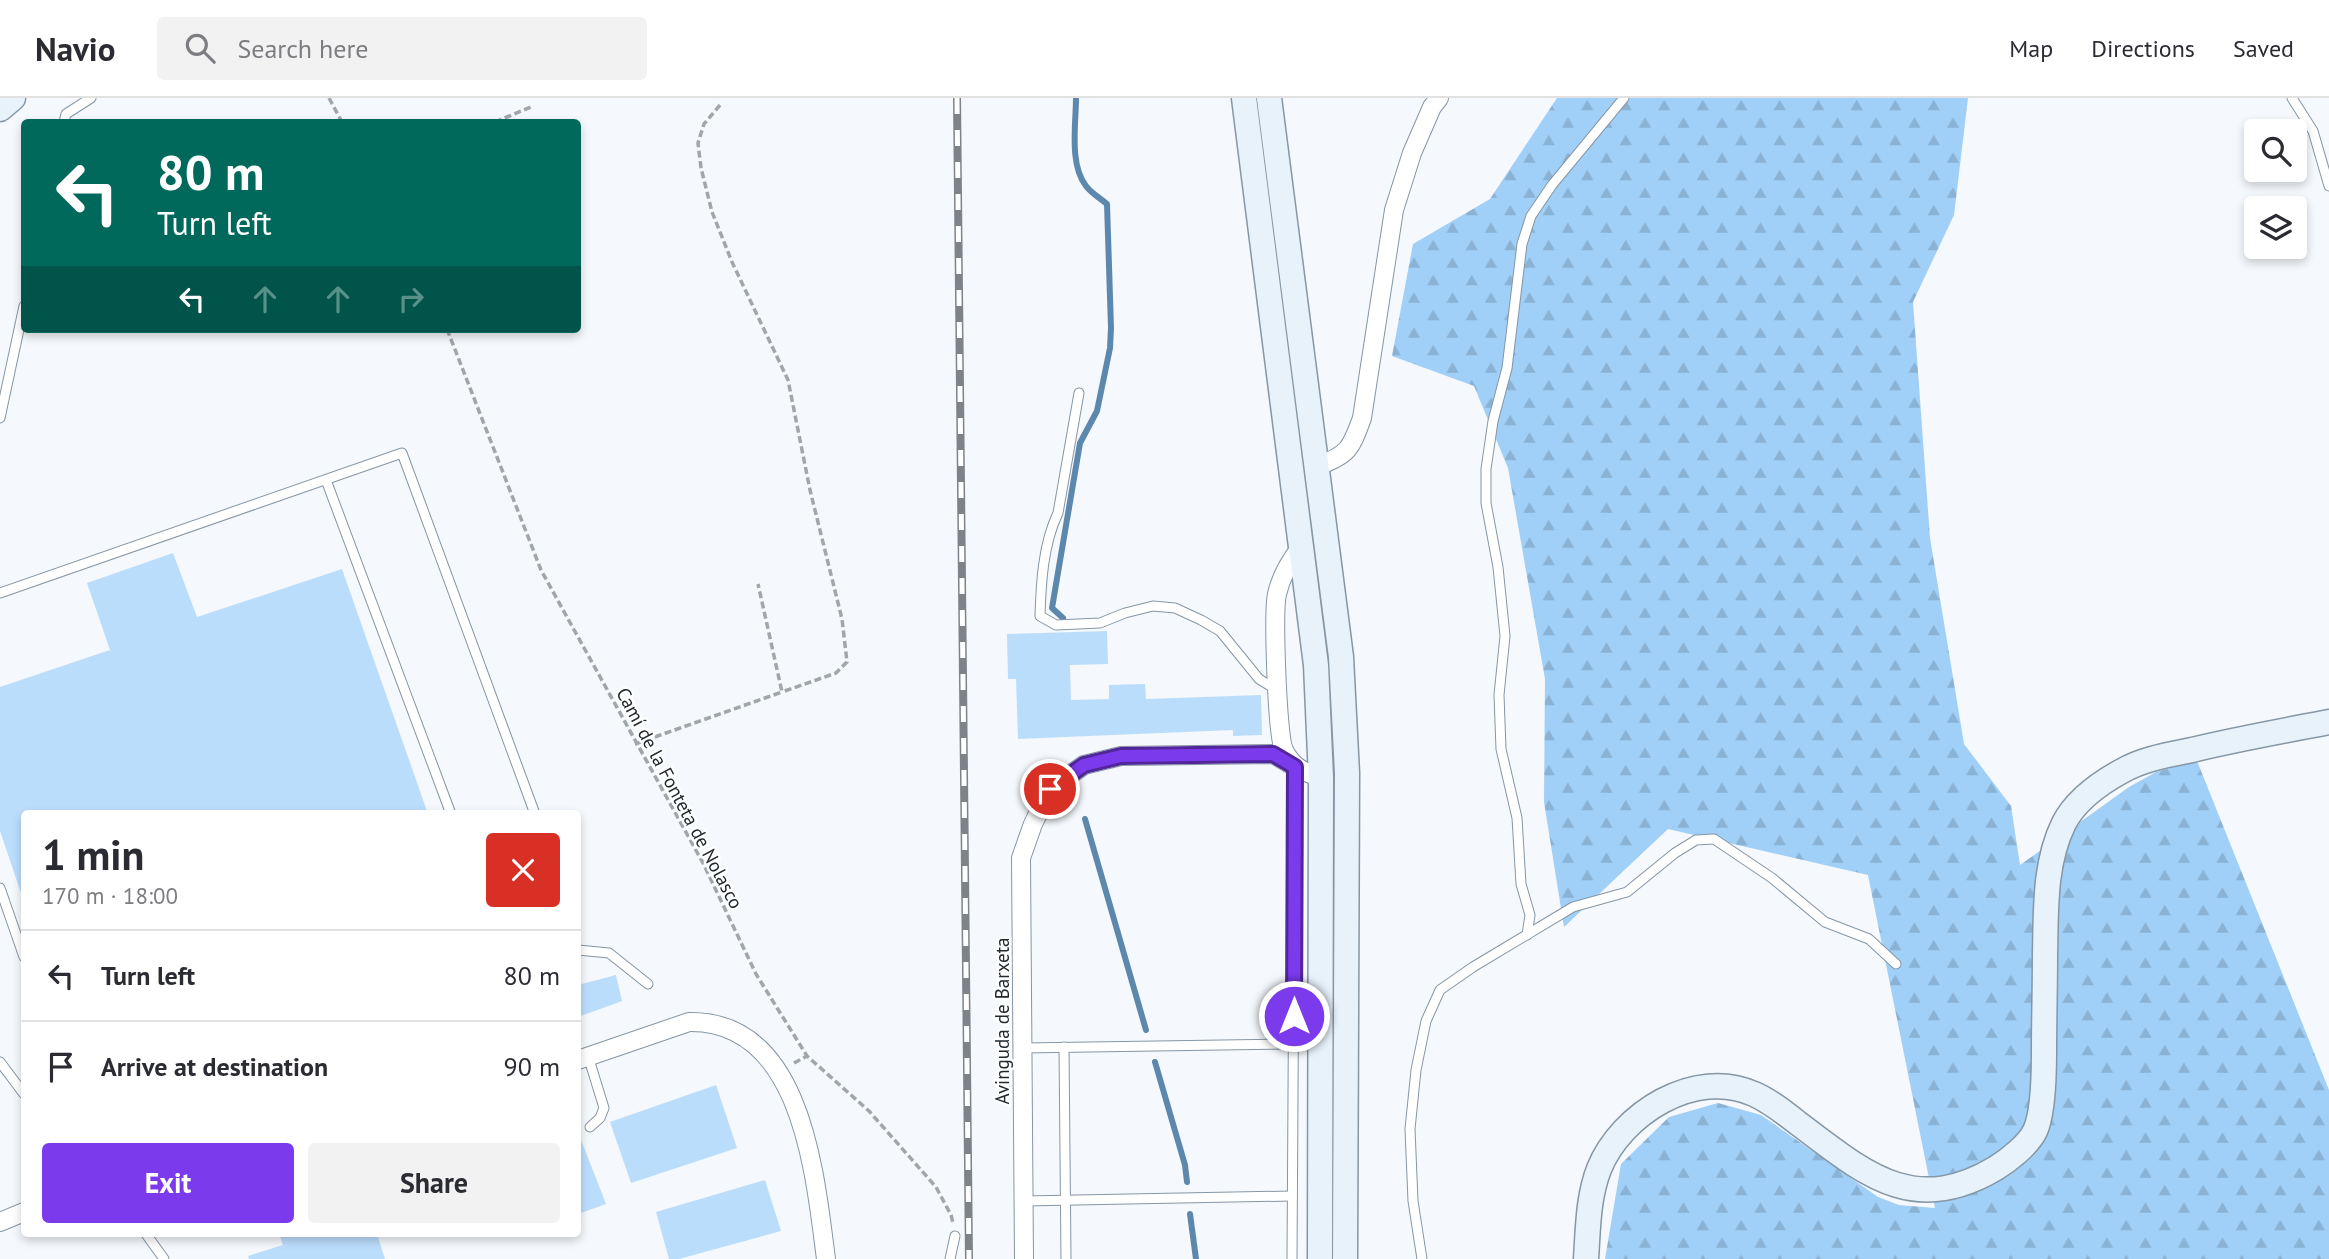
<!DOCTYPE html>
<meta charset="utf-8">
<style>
body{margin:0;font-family:"PT Sans",sans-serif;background:#f2f2f3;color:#2b2b33;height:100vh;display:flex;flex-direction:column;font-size:26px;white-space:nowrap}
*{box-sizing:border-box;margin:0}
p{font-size:23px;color:#7c7c81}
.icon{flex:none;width:38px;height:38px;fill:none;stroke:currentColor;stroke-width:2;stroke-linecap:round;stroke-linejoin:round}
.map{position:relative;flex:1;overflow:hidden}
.panel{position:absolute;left:21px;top:712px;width:560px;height:427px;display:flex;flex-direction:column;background:#fff;border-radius:7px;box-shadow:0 4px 10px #0003}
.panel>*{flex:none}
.guide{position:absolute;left:21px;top:21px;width:560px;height:214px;border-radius:7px;box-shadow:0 4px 10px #0003;background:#00695c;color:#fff;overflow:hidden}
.buttons{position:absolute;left:2244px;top:21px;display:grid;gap:14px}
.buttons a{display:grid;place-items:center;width:63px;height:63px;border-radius:7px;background:#fff;box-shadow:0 4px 10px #0003;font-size:35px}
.pin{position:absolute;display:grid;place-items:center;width:60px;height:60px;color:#fff;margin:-30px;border:4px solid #fff;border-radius:50%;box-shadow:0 2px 7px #0007}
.me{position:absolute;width:77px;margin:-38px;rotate:0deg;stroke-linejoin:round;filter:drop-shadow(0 0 5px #0008)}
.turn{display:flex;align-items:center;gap:24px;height:147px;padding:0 21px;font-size:32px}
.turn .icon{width:91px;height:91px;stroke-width:2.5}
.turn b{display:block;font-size:49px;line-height:60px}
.lanes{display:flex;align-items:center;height:66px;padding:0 21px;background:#0003;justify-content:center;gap:35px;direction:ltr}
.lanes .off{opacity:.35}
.round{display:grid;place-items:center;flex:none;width:74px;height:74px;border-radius:7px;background:#f2f2f3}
.headline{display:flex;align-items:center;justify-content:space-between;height:119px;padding:0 21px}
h1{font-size:42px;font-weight:700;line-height:52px}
.button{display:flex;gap:14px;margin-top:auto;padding:14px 21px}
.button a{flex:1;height:80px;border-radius:7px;background:#7c3aed;color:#fff;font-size:28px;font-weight:700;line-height:80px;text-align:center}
.button a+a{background:#f2f2f3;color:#2b2b33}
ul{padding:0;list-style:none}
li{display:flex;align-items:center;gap:21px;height:91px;padding:0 21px;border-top:2px solid #e1e1e2}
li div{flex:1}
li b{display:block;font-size:26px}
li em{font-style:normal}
header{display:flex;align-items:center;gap:42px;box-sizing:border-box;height:98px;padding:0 35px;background:#fff;border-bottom:2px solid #e1e1e2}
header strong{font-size:33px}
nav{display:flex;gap:38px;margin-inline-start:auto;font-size:24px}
.search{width:490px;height:63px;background:#f2f2f3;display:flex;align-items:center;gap:18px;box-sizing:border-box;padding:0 24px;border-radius:7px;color:#7c7c81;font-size:26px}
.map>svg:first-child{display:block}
.forest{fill:url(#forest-firs)}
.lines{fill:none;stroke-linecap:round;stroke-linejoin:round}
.stream{stroke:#5d88ad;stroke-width:6}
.building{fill:#bbddfc}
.service-casing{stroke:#8596a5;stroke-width:11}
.minor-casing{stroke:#8596a5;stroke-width:20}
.secondary-casing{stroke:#8596a5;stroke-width:27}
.path{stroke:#a1a6aa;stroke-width:3.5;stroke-dasharray:7 3.5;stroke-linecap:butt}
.service{stroke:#fff;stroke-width:9}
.minor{stroke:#fff;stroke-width:18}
.secondary{stroke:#e8f2fb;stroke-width:24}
.rail-casing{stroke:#7d8388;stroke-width:8}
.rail{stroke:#fff;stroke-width:5;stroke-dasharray:16;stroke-linecap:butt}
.route-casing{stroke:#51269a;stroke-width:18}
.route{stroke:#7c3aed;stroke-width:12}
.labels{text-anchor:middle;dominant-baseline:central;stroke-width:5;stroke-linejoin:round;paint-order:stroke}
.street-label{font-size:19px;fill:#21282e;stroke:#fff}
</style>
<header>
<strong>Navio</strong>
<div class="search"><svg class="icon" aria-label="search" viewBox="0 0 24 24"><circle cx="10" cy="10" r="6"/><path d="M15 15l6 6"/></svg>Search here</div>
<nav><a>Map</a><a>Directions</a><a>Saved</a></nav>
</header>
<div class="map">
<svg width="2329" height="1161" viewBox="0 0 2329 1161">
<defs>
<pattern id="forest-firs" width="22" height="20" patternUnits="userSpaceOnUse" patternTransform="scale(1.75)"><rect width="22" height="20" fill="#a0cff7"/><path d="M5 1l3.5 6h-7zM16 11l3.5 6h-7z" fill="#8ab2d4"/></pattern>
</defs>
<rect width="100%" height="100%" fill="#f5f8fc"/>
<polygon class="forest" points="1557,0 1968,0 1954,117 1913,204 1930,440 1964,646 2011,708 2020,767 2129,689 2156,674 2197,663 2329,992 2329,1161 1605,1161 1621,1066 1669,1019 1718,1005 1761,1017 1878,1099 1899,1107 1935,1110 1868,777 1668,731 1564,829 1544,704 1545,581 1508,370 1474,288 1392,258 1413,146 1490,101"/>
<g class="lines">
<g class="stream">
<path d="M1063,520L1052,510L1080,345L1097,313L1110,250L1111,230L1107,106C1100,100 1091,95 1086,88C1069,66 1076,26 1076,0"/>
<polyline points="1085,721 1146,932"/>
<polyline points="1155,964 1185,1067 1187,1084"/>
<polyline points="1190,1116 1196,1161"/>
</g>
</g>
<g class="building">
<polygon points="173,455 197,519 342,471 428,716 24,716 24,797 22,798 0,733 0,589 110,552 87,485"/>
<polygon points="1107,533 1108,566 1070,567 1071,602 1109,601 1109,587 1145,586 1146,601 1261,597 1262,637 1233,638 1233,632 1018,641 1016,581 1008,581 1007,536"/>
<polygon points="616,877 622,903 578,919 578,887"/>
<polygon points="716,987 737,1050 631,1085 610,1024"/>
<polygon points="578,1034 606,1106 578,1116"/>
<polygon points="765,1082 781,1133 679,1161 669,1161 656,1114"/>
<polygon points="279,1136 377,1136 385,1161 249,1161 248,1158 283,1147"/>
</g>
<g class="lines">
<defs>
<g id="service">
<polyline points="2292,0 2313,33 2329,88"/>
<polyline points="64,24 66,16 91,0"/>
<path d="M1079,295L1058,415C1043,446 1041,485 1040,518L1056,527L1100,525L1125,515L1153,508L1175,510L1201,522L1220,533L1259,581L1277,592"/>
<polyline points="0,320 24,208"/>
<polyline points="326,382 451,716"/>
<polyline points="0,495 402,355 535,716"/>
<polyline points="0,790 24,859"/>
<polyline points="1527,837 1530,817 1521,786 1517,720 1501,651 1499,597 1505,538 1498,469 1486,405 1486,371 1493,323 1507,270 1522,146 1531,118 1552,87 1624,0"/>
<polyline points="578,852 609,855 648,886"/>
<polyline points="1064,949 1066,1161"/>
<polyline points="1023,950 1294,946"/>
<polyline points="588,958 604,1010 600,1020 590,1029"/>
<polyline points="0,964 24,996"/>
<polyline points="1024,1103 1292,1098"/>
<polyline points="146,1136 164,1161"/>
<polyline points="950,1161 955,1138"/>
<polyline points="1292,1161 1295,669"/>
<polyline points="1422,1161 1413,1103 1410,1031 1416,972 1426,923 1440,892 1473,869 1573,809 1627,794 1675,755 1696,742 1714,741 1772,780 1825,824 1869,841 1896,866"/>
</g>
<g id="minor">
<path d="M1317,368C1349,357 1351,350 1362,320L1394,112L1412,55L1432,9L1439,0"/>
<path d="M1301,449C1290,463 1281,478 1277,496C1273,514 1277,639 1284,652C1292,669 1304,674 1321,680"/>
<path d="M578,962L689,924C803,922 815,1078 826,1161"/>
<polyline points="0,1124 24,1114"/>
<polyline points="1024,1161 1021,760 1033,726 1050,691 1084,667 1121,658 1273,656 1295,669"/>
</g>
<g id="secondary">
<polyline points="1244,0 1316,567 1321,680 1320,1161"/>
<polyline points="1269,0 1341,559 1347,675 1345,1161"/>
<polyline points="0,11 13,0"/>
<path d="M1586,1161C1588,1131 1588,1099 1599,1071C1621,1016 1695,969 1754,996C1770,1003 1785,1015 1799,1026C1863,1074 1913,1120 1996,1070C2009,1062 2028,1047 2035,1033C2043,1016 2044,974 2044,954C2044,922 2045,889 2045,857C2046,813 2044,765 2064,725C2076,702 2100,685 2122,673C2143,661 2168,657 2192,652C2237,641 2283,633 2329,624"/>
</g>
</defs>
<use href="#service" class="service-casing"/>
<use href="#minor" class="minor-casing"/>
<use href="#secondary" class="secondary-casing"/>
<g class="path">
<polyline points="329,0 342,24"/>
<polyline points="720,7 704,26 698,45 701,70 712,114 732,164 788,282 810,392 842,521 847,564 836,575 782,594"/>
<polyline points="495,24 531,9"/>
<polyline points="447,231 541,472 703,765 756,876 807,958 869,1013 936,1089 951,1117 953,1125"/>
<polyline points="635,646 782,594 758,486"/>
<polyline points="794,965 807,958"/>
</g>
<use href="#service" class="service"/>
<use href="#minor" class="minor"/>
<use href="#secondary" class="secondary"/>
<defs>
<polyline id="rail" points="957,0 969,1161"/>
</defs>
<use href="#rail" class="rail-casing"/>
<use href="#rail" class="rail"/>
</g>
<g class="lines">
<defs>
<polyline id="route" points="1050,691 1084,667 1121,658 1273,656 1295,669 1294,918"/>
</defs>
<use href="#route" class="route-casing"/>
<use href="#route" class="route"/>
</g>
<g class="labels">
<g class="street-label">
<text transform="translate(680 700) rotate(62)">Camí de la Fonteta de Nolasco</text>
<text transform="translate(1002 923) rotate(-90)">Avinguda de Barxeta</text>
</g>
</g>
</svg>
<div class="buttons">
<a><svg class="icon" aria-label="search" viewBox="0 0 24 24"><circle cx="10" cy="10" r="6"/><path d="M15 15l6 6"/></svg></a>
<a><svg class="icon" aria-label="layers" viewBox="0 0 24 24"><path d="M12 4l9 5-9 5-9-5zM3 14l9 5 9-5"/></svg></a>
</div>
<div class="pin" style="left:1050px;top:691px;background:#d93025"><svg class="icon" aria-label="arrive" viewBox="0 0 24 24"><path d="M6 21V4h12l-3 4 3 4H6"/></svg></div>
<svg class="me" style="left:1294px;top:918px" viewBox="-20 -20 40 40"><circle r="17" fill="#7c3aed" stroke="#fff" stroke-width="3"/><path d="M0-11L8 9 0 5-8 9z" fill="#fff"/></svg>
<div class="guide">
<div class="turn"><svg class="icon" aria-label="left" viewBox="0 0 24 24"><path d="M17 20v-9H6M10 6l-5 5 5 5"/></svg><div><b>80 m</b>Turn left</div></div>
<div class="lanes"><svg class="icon" aria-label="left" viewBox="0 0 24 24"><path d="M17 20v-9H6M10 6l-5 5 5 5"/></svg><svg class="icon off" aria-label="ahead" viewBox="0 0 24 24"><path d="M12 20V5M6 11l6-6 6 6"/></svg><svg class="icon off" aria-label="ahead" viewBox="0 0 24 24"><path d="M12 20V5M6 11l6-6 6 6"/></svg><svg class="icon off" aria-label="right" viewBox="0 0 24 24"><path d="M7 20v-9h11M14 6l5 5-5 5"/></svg></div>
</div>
<section class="panel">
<div class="headline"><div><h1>1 min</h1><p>170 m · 18:00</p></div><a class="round" style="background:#d93025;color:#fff"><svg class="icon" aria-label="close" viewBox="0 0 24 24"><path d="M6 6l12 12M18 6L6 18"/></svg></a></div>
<ul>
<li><svg class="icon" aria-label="left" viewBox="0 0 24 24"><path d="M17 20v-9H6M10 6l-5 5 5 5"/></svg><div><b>Turn left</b></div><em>80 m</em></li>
<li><svg class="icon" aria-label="arrive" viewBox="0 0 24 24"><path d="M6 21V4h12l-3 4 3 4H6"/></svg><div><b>Arrive at destination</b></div><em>90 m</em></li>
</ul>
<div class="button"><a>Exit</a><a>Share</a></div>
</section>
</div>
